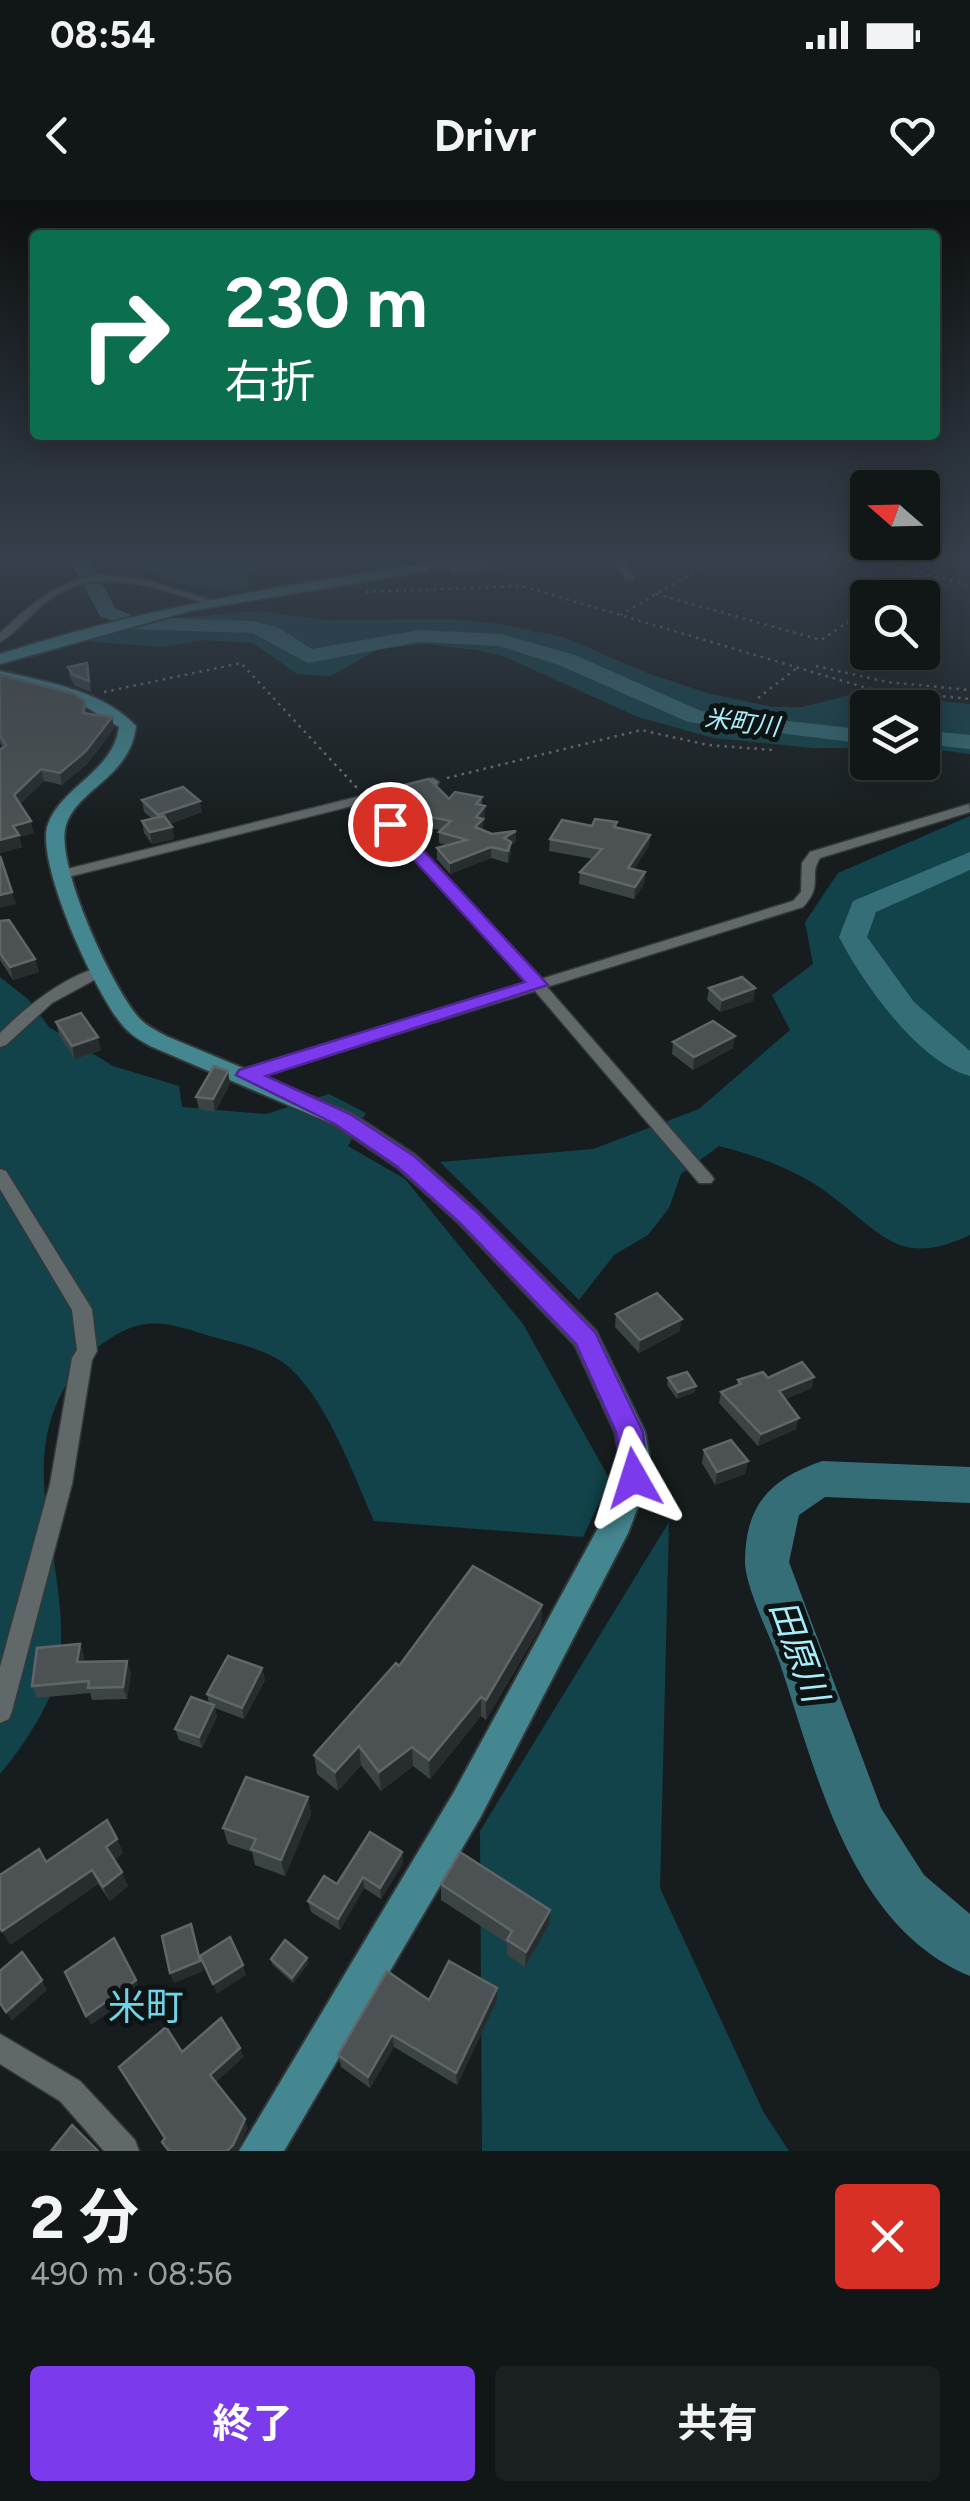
<!DOCTYPE html>
<html lang="ja">
<meta charset="utf-8">
<style>
body{margin:0;font-family:Figtree,"Noto Sans JP",sans-serif;background:#1a1f1f;color:#f1f3f6;height:100vh;display:flex;flex-direction:column;font-size:38px;white-space:nowrap}
*{box-sizing:border-box;margin:0}
p{font-size:32px;color:#9c9fa1}
.icon{flex:none;width:55px;height:55px;fill:none;stroke:currentColor;stroke-width:2;stroke-linecap:round;stroke-linejoin:round}
.map{position:relative;height:1951px;overflow:hidden}
.details{display:flex;flex-direction:column;background:#111616;flex:1}
.details>*{flex:none}
.hud{position:absolute;left:30px;top:30px;width:910px;height:210px;border-radius:10px;box-shadow:0 5px 25px #0003,0 0 0 2px #303535;background:#0b6e4f;color:#fff;overflow:hidden}
.needle{width:65px;rotate:290deg}
.buttons{position:absolute;left:850px;top:270px;display:grid;gap:20px}
.buttons a{display:grid;place-items:center;width:90px;height:90px;border-radius:10px;background:#111616;box-shadow:0 5px 25px #0003,0 0 0 2px #303535;font-size:50px}
.pin{position:absolute;display:grid;place-items:center;width:85px;height:85px;color:#fff;margin:-42px;border:5px solid #fff;border-radius:50%;box-shadow:0 2px 10px #0007}
.me{position:absolute;width:110px;margin:-55px;rotate:354deg;stroke-linejoin:round;filter:drop-shadow(0 0 8px #0008)}
.turn{display:flex;align-items:center;gap:35px;height:210px;padding:0 30px;font-size:45px}
.turn .icon{width:130px;height:130px;stroke-width:2.5}
.turn b{display:block;font-size:70px;line-height:85px}
.round{display:grid;place-items:center;flex:none;width:105px;height:105px;border-radius:10px;background:#1a1f1f}
.head{display:flex;align-items:center;justify-content:space-between;height:170px;padding:0 30px}
h1{font-size:60px;font-weight:700;line-height:75px}
.primary-button{display:flex;gap:20px;margin-top:auto;padding:20px 30px}
.primary-button a{flex:1;height:115px;border-radius:10px;background:#7c3aed;color:#fff;font-size:40px;font-weight:700;line-height:115px;text-align:center}
.primary-button a+a{background:#1a1f1f;color:#f1f3f6}
.status{display:flex;justify-content:space-between;align-items:center;height:70px;padding:0 50px;background:#111616;direction:ltr}
.status svg{height:28px;fill:currentColor}
header{display:flex;justify-content:space-between;align-items:center;height:130px;padding:0 30px;background:#111616;font-size:45px;font-weight:700}
.map>svg:first-child{display:block}
.green{fill:#12434a}
.lines{fill:none;stroke-linecap:round;stroke-linejoin:round}
.river{fill:#366e77;fill-rule:evenodd}
.street-casing{stroke:#343839;stroke-width:3}
.secondary-casing{stroke:#343839;stroke-width:4}
.path{stroke:#6f7475;stroke-width:2.5;stroke-dasharray:2.5 5;stroke-linecap:butt}
.street{fill:#61686a;fill-rule:evenodd}
.secondary{fill:#448790;fill-rule:evenodd}
.wall{fill:#3c4344}
.shaded-wall{fill:#272d2e}
.building{fill:#4c5253;stroke:#606668;stroke-width:2.5}
.route{fill:#7c3aed;stroke:#51269a;stroke-width:2.5}
.labels{text-anchor:middle;dominant-baseline:central;stroke-width:10;stroke-linejoin:round;paint-order:stroke}
.far-water-label{font-size:25px;font-style:italic;fill:#a7eefb;stroke:#0e1314}
.near-water-label{font-size:35px;font-style:italic;fill:#a7eefb;stroke:#0e1314}
.near-quarter-label{font-size:38px;fill:#6dd5e7;stroke:#0e1314}
</style>
<div class="status"><b>08:54</b><svg viewBox="0 0 49 12"><path d="M0 12V9h3v3zM5 12V6h3v6zM10 12V3h3v9zM15 12V0h3v12zM26 1h20v11H26zM47 4h2v5h-2z"/></svg></div>
<header><svg class="icon" aria-label="back" viewBox="0 0 24 24"><path d="M15 5l-7 7 7 7"/></svg>Drivr<svg class="icon" aria-label="heart" viewBox="0 0 24 24"><path d="M12 20l-8-8c-3-5 5-10 8-4 3-6 11-1 8 4z"/></svg></header>
<div class="map">
<svg width="970" height="1951" viewBox="0 0 970 1951">
<rect width="100%" height="100%" fill="#171d1e"/>
<g class="green">
<path d="M135,355H278L249,376L248,390C209,389 159,390 135,355Z"/>
<polygon points="258,411 325,420 452,419 499,424 563,437 647,473 707,493 772,507 802,507 859,493 970,504 970,554 923,548 922,508 868,508 867,548 813,548 714,538 638,517 503,456 476,450 426,444 379,449 331,476 297,474 253,443 203,440 163,447 93,442 90,436 161,419"/>
<path d="M970,616V1035C902,1067 885,1037 833,997C801,972 759,956 719,946L681,974L669,1008L648,1035L614,1055L579,1100L440,962L593,949L699,909L790,830L772,795L813,764L805,722L838,673Z"/>
<path d="M0,777L29,800L49,827L113,866L179,886L182,907L266,914L329,894L366,913L348,946L405,979L523,1124L610,1280L583,1337L374,1321C353,1274 329,1205 291,1169C269,1148 228,1142 200,1133C150,1116 131,1121 90,1153C0,1252 71,1348 60,1462C56,1498 23,1547 0,1574Z"/>
<polygon points="669,1322 660,1688 763,1911 789,1951 482,1951 480,1631"/>
</g>
<g class="lines">
<g class="river">
<polygon points="67,355 87,355 115,408 135,417 252,421 277,427 312,449 419,430 501,434 575,455 701,511 868,530 868,544 688,522 559,465 499,446 419,442 308,463 252,433 131,429 100,416"/>
<polygon points="922,530 970,535 970,549 922,544"/>
<path d="M970,652V670L876,712L867,737L914,802L970,851V876C919,863 862,782 839,737L853,701Z"/>
<path d="M822,1261L970,1267V1303L825,1297L799,1315L789,1362L881,1608L924,1675L970,1714V1776C849,1726 817,1572 779,1461C770,1436 744,1384 745,1360C746,1303 771,1279 822,1261Z"/>
</g>
<defs>
<g id="street">
<polygon points="611,355 621,355 634,378 632,380 626,380"/>
<path d="M97,374L147,380L217,402L212,405C161,391 103,364 53,397C34,410 19,431 0,442V433C30,404 56,383 97,374Z"/>
<path d="M433,578L439,582L437,585L375,600L541,779L793,701L801,692L802,663L810,652L969,604L970,612L820,658C808,677 824,684 803,707L547,787L711,975L714,979L711,983H699L535,791L252,879H240L238,875L240,871L528,783L364,603L60,679L53,675L55,672Z"/>
<path d="M102,766L107,767V773L52,803L6,845L0,847V833C29,804 62,778 102,766Z"/>
<polygon points="0,969 6,971 92,1109 97,1151 92,1160 72,1284 12,1511 9,1519 0,1523 0,1467 50,1284 72,1158 77,1150 72,1110 0,989"/>
<polygon points="0,1834 80,1881 135,1940 139,1951 104,1951 60,1901 0,1864"/>
</g>
<g id="secondary">
<path d="M485,355H521L190,411L0,464V454C158,403 321,379 485,355Z"/>
<path d="M0,471C46,482 102,490 136,526C130,578 78,588 66,625C54,663 113,790 140,819C147,826 157,831 166,836L351,913L415,955L478,1012L596,1131L645,1232L649,1254V1278L628,1333L480,1618L284,1951H239L454,1592L598,1328L619,1278V1254L615,1232L575,1145L460,1024L397,967L335,925L150,846C142,841 132,836 125,828C98,800 34,661 48,624C63,585 113,572 119,527L78,502L0,481Z"/>
</g>
</defs>
<use href="#street" class="street-casing"/>
<use href="#secondary" class="secondary-casing"/>
<g class="path">
<polyline points="114,355 125,366"/>
<polyline points="848,355 970,385"/>
<polyline points="366,392 522,386 870,489 970,499"/>
<polyline points="656,394 821,440 868,409"/>
<polyline points="884,398 946,355"/>
<polyline points="620,415 723,355"/>
<polyline points="816,466 887,482 970,490"/>
<polyline points="104,492 241,463 358,589"/>
<polyline points="758,498 797,468"/>
<polyline points="447,578 641,530 708,545 772,550"/>
</g>
<use href="#street" class="street"/>
<use href="#secondary" class="secondary"/>
</g>
<g class="wall">
<polygon points="489,355 597,355 454,378 449,372 428,375 428,368"/>
<polygon points="87,463 91,492 75,486 70,478 68,467"/>
<polygon points="0,475 85,501 87,514 112,517 114,528 88,563 62,585 44,581 20,604 34,633 19,637 22,647 0,653 0,550 3,548 0,543"/>
<polygon points="382,591 449,599 482,597 482,605 485,617 483,621 483,630 516,642 511,645 511,653 508,663 491,658 450,674 437,659 437,648 446,645 439,643 439,632 440,630 401,622 382,602"/>
<polygon points="142,600 202,612 169,624 172,627 174,639 152,644 144,633 142,621 152,619 144,612"/>
<polygon points="617,622 616,628 650,635 649,646 634,669 645,672 644,684 634,699 579,684 580,672 593,659 549,651 550,639 592,626"/>
<polygon points="0,721 35,759 39,772 13,780 0,760"/>
<polygon points="709,788 755,788 753,801 720,812 707,800"/>
<polygon points="56,822 101,850 75,859 59,835"/>
<polygon points="673,842 733,848 693,870 672,854"/>
<polygon points="230,884 215,912 199,909 196,897"/>
<polygon points="616,1114 680,1131 639,1153 615,1127"/>
<polygon points="668,1178 695,1192 677,1199 667,1185"/>
<polygon points="768,1178 812,1188 785,1199 796,1229 758,1246 719,1203 721,1192 737,1185 738,1180"/>
<polygon points="704,1250 748,1261 745,1274 715,1285 702,1263"/>
<polygon points="542,1405 541,1426 486,1520 481,1516 430,1579 413,1566 381,1591 361,1565 338,1591 317,1574 314,1555 399,1466"/>
<polygon points="80,1444 84,1456 83,1462 131,1473 127,1499 92,1500 90,1493 37,1498 32,1486"/>
<polygon points="262,1468 265,1480 244,1519 215,1508 217,1517 202,1548 179,1540 175,1529 209,1504 207,1494"/>
<polygon points="308,1597 311,1614 285,1676 255,1665 252,1652 228,1644 223,1628"/>
<polygon points="117,1639 123,1653 114,1660 128,1686 110,1701 98,1684 10,1745 46,1662"/>
<polygon points="402,1652 403,1663 381,1699 364,1688 340,1730 311,1712 308,1701 337,1684"/>
<polygon points="441,1684 549,1725 525,1767 507,1755 507,1743 441,1700"/>
<polygon points="307,1758 308,1764 293,1783 272,1764 271,1759"/>
<polygon points="497,1788 497,1801 457,1885 394,1847 370,1888 341,1867 338,1855 429,1800"/>
</g>
<g class="shaded-wall">
<polygon points="418,355 459,355 418,361"/>
<polygon points="555,355 597,356 454,378 454,371"/>
<polygon points="448,365 449,372 428,375 428,368"/>
<polygon points="112,517 114,528 88,563 62,585 60,573"/>
<polygon points="41,569 44,581 17,607 14,595"/>
<polygon points="200,601 202,612 160,627 158,615"/>
<polygon points="485,606 483,630 475,638 476,617"/>
<polygon points="31,621 34,633 19,637 22,647 0,653 0,640 13,626"/>
<polygon points="172,627 174,639 152,644 150,632"/>
<polygon points="516,631 516,642 511,645 511,653 508,663 508,651 504,638"/>
<polygon points="650,635 649,646 627,680 628,668"/>
<polygon points="491,647 491,658 450,674 450,663"/>
<polygon points="645,672 644,684 634,699 635,687"/>
<polygon points="12,692 16,704 0,708 0,695"/>
<polygon points="35,759 39,772 13,780 10,767"/>
<polygon points="755,788 753,801 720,812 722,800"/>
<polygon points="735,836 733,848 693,870 694,857"/>
<polygon points="98,837 101,850 75,859 72,846"/>
<polygon points="228,871 230,884 215,912 213,899"/>
<polygon points="682,1119 680,1131 639,1153 640,1140"/>
<polygon points="814,1177 812,1188 776,1202 779,1191"/>
<polygon points="696,1186 695,1192 677,1199 678,1192"/>
<polygon points="799,1218 796,1229 758,1246 761,1234"/>
<polygon points="748,1261 745,1274 715,1285 717,1272"/>
<polygon points="542,1405 541,1426 486,1520 486,1500"/>
<polygon points="80,1444 84,1456 82,1474 77,1462"/>
<polygon points="127,1461 131,1473 127,1499 123,1487"/>
<polygon points="262,1468 265,1480 244,1519 242,1508"/>
<polygon points="481,1497 481,1516 430,1579 429,1560"/>
<polygon points="214,1505 217,1517 202,1548 199,1537"/>
<polygon points="359,1546 361,1565 338,1591 335,1572"/>
<polygon points="412,1547 413,1566 381,1591 379,1572"/>
<polygon points="308,1597 311,1614 285,1676 281,1660"/>
<polygon points="117,1639 123,1653 112,1661 106,1647"/>
<polygon points="402,1652 403,1663 381,1699 380,1688"/>
<polygon points="92,1670 98,1684 10,1745 2,1731"/>
<polygon points="122,1672 128,1686 110,1701 103,1687"/>
<polygon points="363,1677 364,1688 340,1730 338,1719"/>
<polygon points="550,1710 549,1725 525,1767 526,1752"/>
<polygon points="191,1724 204,1771 174,1783 170,1773"/>
<polygon points="307,1758 308,1764 293,1783 292,1778"/>
<polygon points="243,1765 246,1775 217,1794 213,1784"/>
<polygon points="42,1780 47,1790 12,1821 6,1812"/>
<polygon points="136,1780 141,1790 91,1825 86,1816"/>
<polygon points="497,1788 497,1801 457,1885 456,1873"/>
<polygon points="392,1835 394,1847 370,1888 368,1877"/>
<polygon points="240,1848 244,1857 214,1884 210,1875"/>
<polygon points="245,1919 248,1928 237,1951 227,1951"/>
</g>
<g class="building">
<polygon points="489,355 555,355 454,371 448,365 428,368"/>
<polygon points="87,463 89,481 73,475 68,467"/>
<polygon points="0,475 74,494 85,501 83,513 112,517 86,551 60,573 41,569 14,595 31,621 13,626 19,635 0,640 0,550 6,545 0,536"/>
<polygon points="429,579 449,599 455,592 482,597 476,604 485,606 476,617 483,619 475,627 492,634 516,631 504,638 511,642 508,651 491,647 450,663 437,648 467,640 439,632 451,621 400,611 382,591"/>
<polygon points="183,587 200,601 158,615 142,600"/>
<polygon points="164,616 172,627 150,632 142,621"/>
<polygon points="595,619 617,622 614,627 650,635 628,668 645,672 635,687 580,672 602,649 550,639 562,620 592,626"/>
<polygon points="0,656 12,692 0,695"/>
<polygon points="9,720 35,759 10,767 0,753 0,721"/>
<polygon points="742,777 755,788 722,800 709,788"/>
<polygon points="81,813 98,837 72,846 56,822"/>
<polygon points="713,821 735,836 694,857 673,842"/>
<polygon points="214,866 228,871 213,899 196,897"/>
<polygon points="657,1093 682,1119 640,1140 616,1114"/>
<polygon points="802,1162 814,1177 779,1191 799,1218 761,1234 721,1192 741,1184 738,1180 763,1172 768,1178"/>
<polygon points="687,1172 696,1186 678,1192 668,1178"/>
<polygon points="731,1240 748,1261 717,1272 704,1250"/>
<polygon points="473,1366 542,1405 486,1500 481,1497 429,1560 412,1547 379,1572 359,1546 335,1572 314,1555 396,1463 399,1466"/>
<polygon points="80,1444 77,1462 127,1461 123,1487 88,1488 89,1481 32,1486 37,1448"/>
<polygon points="228,1456 262,1468 242,1508 207,1494"/>
<polygon points="191,1497 214,1505 199,1537 175,1529"/>
<polygon points="246,1577 308,1597 281,1660 251,1649 256,1639 223,1628"/>
<polygon points="107,1620 117,1639 106,1647 122,1672 103,1687 92,1670 2,1731 0,1728 0,1675 39,1649 46,1662"/>
<polygon points="370,1632 402,1652 380,1688 363,1677 338,1719 308,1701 324,1676 337,1684"/>
<polygon points="460,1652 550,1710 526,1752 507,1740 512,1731 441,1684"/>
<polygon points="191,1724 200,1761 170,1773 162,1736"/>
<polygon points="230,1737 243,1765 213,1784 200,1756"/>
<polygon points="114,1738 136,1780 86,1816 65,1772"/>
<polygon points="285,1740 307,1758 292,1778 271,1759"/>
<polygon points="22,1752 42,1780 6,1812 0,1803 0,1771"/>
<polygon points="449,1761 497,1788 456,1873 392,1835 368,1877 338,1855 387,1771 429,1800"/>
<polygon points="221,1818 240,1848 210,1875 245,1919 233,1945 227,1951 169,1951 162,1942 165,1938 119,1867 166,1827 182,1852"/>
<polygon points="72,1925 98,1951 51,1951"/>
</g>
<linearGradient id="sky" x2="0" y2="1"><stop stop-color="#0d1010"/><stop offset="0.57" stop-color="#36404c"/><stop offset="1" stop-color="#36404c" stop-opacity="0"/></linearGradient>
<rect width="970" height="628" fill="url(#sky)"/>
<polygon class="route" points="385,621 396,621 548,785 266,876 350,914 414,956 477,1012 595,1132 643,1232 648,1278 644,1286 624,1286 616,1232 576,1144 460,1023 398,967 335,924 236,875 239,870 525,782 385,628"/>
<g class="labels">
<g class="far-water-label">
<text transform="translate(742 522) rotate(7)">米町川</text>
</g>
<g class="near-water-label">
<text transform="translate(799 1451) rotate(70)">田原川</text>
</g>
<g class="near-quarter-label">
<text x="146" y="1807">米町</text>
</g>
</g>
</svg>
<div class="buttons">
<a><svg class="needle" viewBox="-14 -14 28 28"><path d="M0-13l5 13h-10z" fill="#e53935"/><path d="M0 13l5-13h-10z" fill="#9c9fa1"/></svg></a>
<a><svg class="icon" aria-label="search" viewBox="0 0 24 24"><circle cx="10" cy="10" r="6"/><path d="M15 15l6 6"/></svg></a>
<a><svg class="icon" aria-label="layers" viewBox="0 0 24 24"><path d="M12 4l9 5-9 5-9-5zM3 14l9 5 9-5"/></svg></a>
</div>
<div class="pin" style="left:390px;top:624px;background:#d93025"><svg class="icon" aria-label="arrive" viewBox="0 0 24 24"><path d="M6 21V4h12l-3 4 3 4H6"/></svg></div>
<svg class="me" style="left:634px;top:1278px" viewBox="-20 -20 40 40"><path d="M0-17L14 15 0 8-14 15z" fill="#7c3aed" stroke="#fff" stroke-width="4"/></svg>
<div class="hud">
<div class="turn"><svg class="icon" aria-label="right" viewBox="0 0 24 24"><path d="M7 20v-9h11M14 6l5 5-5 5"/></svg><div><b>230 m</b>右折</div></div>
</div>
</div>
<section class="details">
<div class="head"><div><h1>2 分</h1><p>490 m · 08:56</p></div><a class="round" style="background:#d93025;color:#fff"><svg class="icon" aria-label="close" viewBox="0 0 24 24"><path d="M6 6l12 12M18 6L6 18"/></svg></a></div>
<div class="primary-button"><a>終了</a><a>共有</a></div>
</section>
